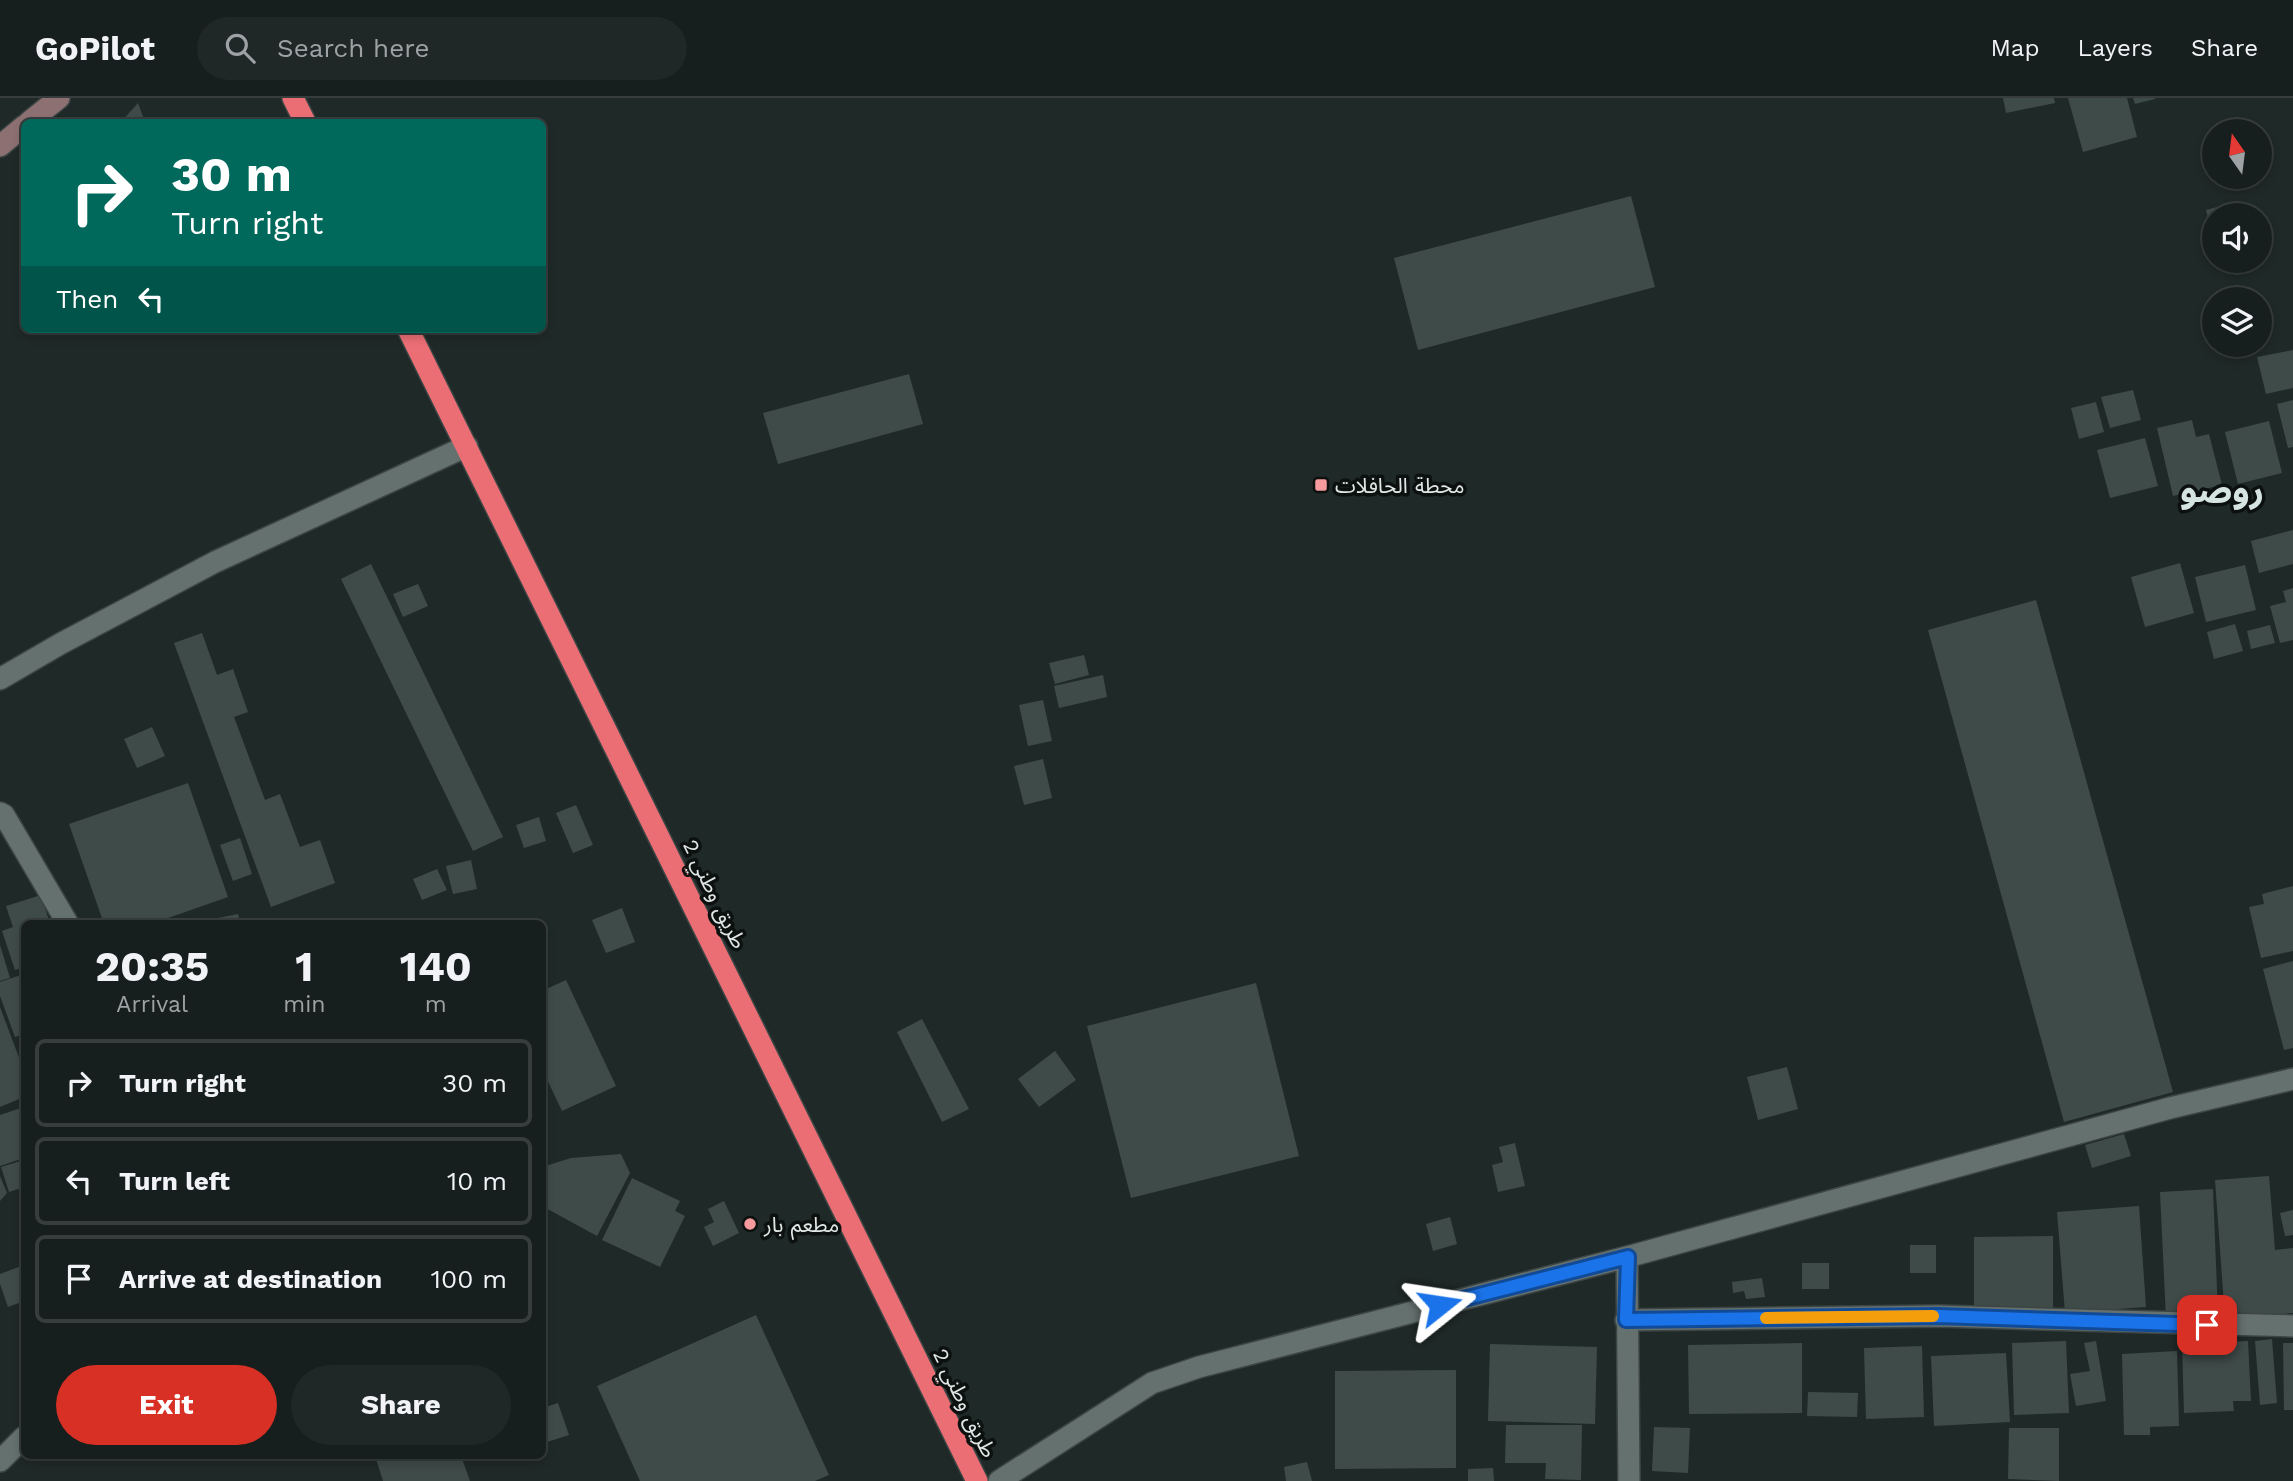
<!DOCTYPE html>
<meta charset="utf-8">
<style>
body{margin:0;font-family:"Work Sans","Noto Sans Arabic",sans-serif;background:#202727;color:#f1f3f6;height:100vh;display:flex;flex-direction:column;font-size:26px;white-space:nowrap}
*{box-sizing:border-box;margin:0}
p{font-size:23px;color:#9ea2a4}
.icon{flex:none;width:38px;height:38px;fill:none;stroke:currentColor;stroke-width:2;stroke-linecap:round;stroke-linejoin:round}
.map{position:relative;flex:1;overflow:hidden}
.side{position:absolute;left:21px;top:822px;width:525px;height:539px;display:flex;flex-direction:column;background:#171f1e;border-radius:10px;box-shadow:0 4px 10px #0003,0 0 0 2px #363d3c}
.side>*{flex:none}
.banner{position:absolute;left:21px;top:21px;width:525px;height:214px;border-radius:10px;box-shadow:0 4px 10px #0003,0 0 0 2px #363d3c;background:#00695c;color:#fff;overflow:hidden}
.needle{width:46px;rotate:346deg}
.fabs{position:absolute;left:2202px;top:21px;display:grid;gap:14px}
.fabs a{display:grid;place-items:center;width:70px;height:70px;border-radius:50%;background:#171f1e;box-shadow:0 4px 10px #0003,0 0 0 2px #363d3c;font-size:35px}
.pin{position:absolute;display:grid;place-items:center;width:60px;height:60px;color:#fff;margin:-30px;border-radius:14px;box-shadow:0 4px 10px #0006}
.me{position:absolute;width:77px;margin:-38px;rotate:75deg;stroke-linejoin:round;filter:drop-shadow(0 0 5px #0008)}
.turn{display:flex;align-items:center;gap:24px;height:147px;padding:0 35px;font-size:32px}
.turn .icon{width:91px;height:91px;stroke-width:2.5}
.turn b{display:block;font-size:49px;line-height:60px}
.then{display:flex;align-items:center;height:66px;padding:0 35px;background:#0003;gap:14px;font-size:26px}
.eta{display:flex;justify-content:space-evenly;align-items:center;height:119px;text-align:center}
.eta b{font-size:42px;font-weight:700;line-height:49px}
.cta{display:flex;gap:14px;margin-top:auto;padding:14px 35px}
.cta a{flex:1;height:80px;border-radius:42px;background:#d93025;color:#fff;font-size:28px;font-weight:700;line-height:80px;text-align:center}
.cta a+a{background:#202727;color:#f1f3f6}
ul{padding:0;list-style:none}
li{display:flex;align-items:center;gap:21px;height:88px;margin:0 14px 10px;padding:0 21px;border:4px solid #363d3c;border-radius:10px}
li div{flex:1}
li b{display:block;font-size:26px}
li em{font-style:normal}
header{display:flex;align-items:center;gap:42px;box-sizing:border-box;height:98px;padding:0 35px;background:#171f1e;border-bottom:2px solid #363d3c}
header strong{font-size:33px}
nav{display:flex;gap:38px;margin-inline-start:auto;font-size:24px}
.search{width:490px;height:63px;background:#202727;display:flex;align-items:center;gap:18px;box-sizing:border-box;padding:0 24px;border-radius:38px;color:#9ea2a4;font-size:26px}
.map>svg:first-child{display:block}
.building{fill:#3f4b49}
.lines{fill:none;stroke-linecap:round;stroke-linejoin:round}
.street-casing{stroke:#3c4544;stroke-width:24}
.secondary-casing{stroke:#3c4544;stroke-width:24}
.highway-casing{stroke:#3c4544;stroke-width:24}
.street{stroke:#65716f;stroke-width:21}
.secondary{stroke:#8d7071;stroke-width:21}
.highway{stroke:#eb6e75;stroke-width:21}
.route-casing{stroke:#114b97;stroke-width:18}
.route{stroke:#1a73e8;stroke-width:12}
.slow{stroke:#f59e0b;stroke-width:12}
.poi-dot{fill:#f59b9d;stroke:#0c1110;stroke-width:2.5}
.labels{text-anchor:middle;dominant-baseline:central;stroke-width:7;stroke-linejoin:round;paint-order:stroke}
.poi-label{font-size:21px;fill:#e1e7e6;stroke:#0c1110;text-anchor:start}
.street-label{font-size:21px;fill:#e1e7e6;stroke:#0c1110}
.town-label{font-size:35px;font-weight:bold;fill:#d5e3e1;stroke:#0c1110}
</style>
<header>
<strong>GoPilot</strong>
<div class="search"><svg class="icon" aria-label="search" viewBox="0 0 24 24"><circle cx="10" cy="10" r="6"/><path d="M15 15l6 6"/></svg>Search here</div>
<nav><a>Map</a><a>Layers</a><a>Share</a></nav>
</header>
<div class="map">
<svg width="2293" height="1383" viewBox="0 0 2293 1383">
<rect width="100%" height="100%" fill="#1f2928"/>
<g class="building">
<polygon points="2003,0 2054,0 2055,5 2006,15"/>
<polygon points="2068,0 2127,0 2137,39 2083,54"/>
<polygon points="2133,0 2155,0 2155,1 2135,6"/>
<polygon points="138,5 145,24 121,24"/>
<polygon points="1631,98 1655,189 1418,252 1394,160"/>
<polygon points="2236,104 2239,117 2214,117 2213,138 2206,112"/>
<polygon points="2293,252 2293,290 2266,296 2257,259"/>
<polygon points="909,276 923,326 778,366 763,315"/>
<polygon points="2133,292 2141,322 2110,330 2101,299"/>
<polygon points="2293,302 2293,349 2288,350 2277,306"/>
<polygon points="2096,304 2104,334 2079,341 2071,310"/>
<polygon points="2192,322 2196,339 2209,336 2222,387 2173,398 2157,330"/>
<polygon points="2269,323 2282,375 2238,386 2225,334"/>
<polygon points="2145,340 2158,388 2110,400 2097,352"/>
<polygon points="2293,432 2293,466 2259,475 2251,443"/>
<polygon points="2180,465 2194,515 2145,529 2131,479"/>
<polygon points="371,466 503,739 473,753 341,481"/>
<polygon points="2245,467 2256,512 2206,524 2195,479"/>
<polygon points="418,486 428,508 403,519 393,496"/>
<polygon points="2293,490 2293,542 2280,545 2270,508 2286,504 2283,493"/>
<polygon points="2036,502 2173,994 2064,1024 1928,532"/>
<polygon points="2235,526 2243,553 2214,561 2207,534"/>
<polygon points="2270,527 2275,545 2251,551 2247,533"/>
<polygon points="202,535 217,577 233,571 248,614 234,619 265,702 280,696 300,749 320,742 335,785 271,809 174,545"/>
<polygon points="1084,557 1089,577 1055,586 1049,565"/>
<polygon points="1103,577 1107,599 1059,610 1054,588"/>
<polygon points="1043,602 1052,643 1028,648 1019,607"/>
<polygon points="152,629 165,658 137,670 124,641"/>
<polygon points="1043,661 1052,700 1024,707 1014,668"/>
<polygon points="188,685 228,799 151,826 104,826 69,726"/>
<polygon points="576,707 593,747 573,755 556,715"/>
<polygon points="539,719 546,743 524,750 516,727"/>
<polygon points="240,740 252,776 233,783 220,747"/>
<polygon points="471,762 477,791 453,796 446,768"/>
<polygon points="437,771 447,792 422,802 413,781"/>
<polygon points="2293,788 2293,853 2261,860 2249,809 2264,806 2262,796"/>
<polygon points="41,797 50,826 24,826 24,869 15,872 2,833 13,829 6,808"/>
<polygon points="622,810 635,844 606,855 592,822"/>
<polygon points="238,816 241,826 220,826 218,820"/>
<polygon points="0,847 10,880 0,883"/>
<polygon points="2293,863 2293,950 2284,952 2263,871"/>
<polygon points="24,876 24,936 15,939 0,898 0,884"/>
<polygon points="566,882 616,988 562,1013 542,971 542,893"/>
<polygon points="1256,885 1299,1058 1131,1100 1087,928"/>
<polygon points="0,909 24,973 24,999 0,1009"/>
<polygon points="922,921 969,1011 942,1024 897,934"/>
<polygon points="1055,953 1076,982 1039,1009 1018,981"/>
<polygon points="1787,969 1798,1011 1758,1022 1747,979"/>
<polygon points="24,1009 24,1060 0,1068 0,1017"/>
<polygon points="2124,1036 2131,1058 2092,1070 2085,1047"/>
<polygon points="1515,1045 1525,1088 1498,1094 1492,1067 1503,1064 1499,1049"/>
<polygon points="621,1056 630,1075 597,1138 542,1108 542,1069 571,1060"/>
<polygon points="24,1062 24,1089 9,1094 1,1069"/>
<polygon points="0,1078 7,1095 0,1103"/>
<polygon points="2269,1078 2275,1152 2293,1150 2293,1215 2225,1221 2215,1082"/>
<polygon points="632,1080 680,1103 675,1113 685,1118 660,1169 602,1142"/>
<polygon points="2213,1091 2218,1217 2166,1220 2160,1094"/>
<polygon points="724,1103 739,1135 713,1148 704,1129 714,1124 708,1111"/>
<polygon points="2139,1108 2146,1209 2065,1215 2057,1114"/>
<polygon points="2293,1112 2293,1137 2285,1138 2280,1115"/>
<polygon points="1450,1119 1457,1146 1433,1153 1426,1126"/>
<polygon points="2053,1138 2053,1210 1974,1210 1974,1139"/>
<rect x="1910" y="1147" width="26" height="28"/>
<rect x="1802" y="1165" width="27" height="26"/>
<polygon points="24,1167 24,1203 8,1209 0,1186 0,1176"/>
<polygon points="1762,1180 1765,1199 1746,1201 1744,1193 1733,1195 1732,1184"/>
<polygon points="756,1217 829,1377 815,1383 640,1383 597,1288"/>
<polygon points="2272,1241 2277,1305 2260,1307 2255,1243"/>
<polygon points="2066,1243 2069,1315 2014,1317 2012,1245"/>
<polygon points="2096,1243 2106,1303 2076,1308 2070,1276 2090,1273 2084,1245"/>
<polygon points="2248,1243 2251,1303 2233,1303 2234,1313 2184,1315 2182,1246"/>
<polygon points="1802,1245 1802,1315 1689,1316 1688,1247"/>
<polygon points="2283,1245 2293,1245 2293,1312 2284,1312"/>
<polygon points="1490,1246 1597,1249 1595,1326 1488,1323"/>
<polygon points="1922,1248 1924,1319 1866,1321 1864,1250"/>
<polygon points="2177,1253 2179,1328 2150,1329 2150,1337 2124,1337 2122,1256"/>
<polygon points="2006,1255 2010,1324 1934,1328 1931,1258"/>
<polygon points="1456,1272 1456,1370 1335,1371 1335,1273"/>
<polygon points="1808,1294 1858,1295 1857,1319 1807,1318"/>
<polygon points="558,1305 569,1337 544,1345 542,1310"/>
<polygon points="1506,1327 1582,1327 1581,1382 1545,1381 1546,1365 1505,1365"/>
<polygon points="1654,1329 1690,1330 1688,1375 1652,1373"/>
<polygon points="2009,1330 2059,1330 2059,1383 2008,1381"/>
<polygon points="375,1358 461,1358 470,1383 383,1383"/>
<polygon points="1307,1364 1312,1383 1286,1383 1284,1369"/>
<polygon points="1493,1370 1494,1383 1468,1383 1468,1371"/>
</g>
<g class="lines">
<defs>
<g id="street">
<polyline points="0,581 60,546 215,464 467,348"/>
<polyline points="0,715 4,717 68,826"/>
<polyline points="1627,1159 1629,1383"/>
<polyline points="1626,1222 1938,1218 2293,1228"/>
<polyline points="0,1363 24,1339"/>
<polyline points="999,1383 1152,1285 1199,1269 1627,1159 2170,1010 2293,981"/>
</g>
<g id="secondary">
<polyline points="29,24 59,0"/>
<polyline points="0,48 24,28"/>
</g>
<g id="highway">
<polyline points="293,0 305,24"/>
<polyline points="408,231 977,1383"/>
</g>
</defs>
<use href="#street" class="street-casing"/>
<use href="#secondary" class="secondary-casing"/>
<use href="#highway" class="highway-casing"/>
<use href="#street" class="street"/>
<use href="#secondary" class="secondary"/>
<use href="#highway" class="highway"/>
</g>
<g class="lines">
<defs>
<polyline id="route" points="1440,1207 1628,1159 1626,1222 1938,1218 2207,1227"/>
</defs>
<use href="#route" class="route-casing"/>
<use href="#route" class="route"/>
<polyline class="slow" points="1766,1220 1933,1218"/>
</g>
<g class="poi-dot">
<rect x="1314" y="380" width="14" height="14" rx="3.5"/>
<circle cx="750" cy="1126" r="7"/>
</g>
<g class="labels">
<g class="poi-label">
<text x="1335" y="387">محطة الحافلات</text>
<text x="764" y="1126">مطعم بار</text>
</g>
<g class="street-label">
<text transform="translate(715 796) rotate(64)">طريق وطني 2</text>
<text transform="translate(965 1305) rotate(64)">طريق وطني 2</text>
</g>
<g class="town-label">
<text x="2222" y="392">روصو</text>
</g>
</g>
</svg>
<div class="fabs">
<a><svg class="needle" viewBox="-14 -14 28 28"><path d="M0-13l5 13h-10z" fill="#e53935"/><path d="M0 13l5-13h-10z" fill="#9ea2a4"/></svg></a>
<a><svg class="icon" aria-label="sound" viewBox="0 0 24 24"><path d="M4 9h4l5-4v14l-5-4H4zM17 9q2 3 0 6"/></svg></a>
<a><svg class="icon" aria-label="layers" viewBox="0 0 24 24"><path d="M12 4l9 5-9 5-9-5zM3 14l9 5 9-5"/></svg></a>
</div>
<div class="pin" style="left:2207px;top:1227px;background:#d93025"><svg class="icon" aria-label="arrive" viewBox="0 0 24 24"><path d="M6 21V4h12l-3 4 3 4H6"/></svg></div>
<svg class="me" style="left:1440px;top:1207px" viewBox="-20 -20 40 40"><path d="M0-17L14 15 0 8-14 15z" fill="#1a73e8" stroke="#fff" stroke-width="4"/></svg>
<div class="banner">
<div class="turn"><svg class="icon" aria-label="right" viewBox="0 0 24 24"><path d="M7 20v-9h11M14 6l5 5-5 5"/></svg><div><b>30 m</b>Turn right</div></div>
<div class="then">Then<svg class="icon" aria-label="left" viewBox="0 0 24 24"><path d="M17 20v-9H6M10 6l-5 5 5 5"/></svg></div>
</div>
<section class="side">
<div class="eta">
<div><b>20:35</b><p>Arrival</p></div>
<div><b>1</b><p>min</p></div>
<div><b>140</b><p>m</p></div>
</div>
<ul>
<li><svg class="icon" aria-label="right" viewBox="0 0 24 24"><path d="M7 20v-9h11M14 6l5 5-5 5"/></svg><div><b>Turn right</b></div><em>30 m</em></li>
<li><svg class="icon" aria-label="left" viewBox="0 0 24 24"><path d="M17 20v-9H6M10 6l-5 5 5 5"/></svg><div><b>Turn left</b></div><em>10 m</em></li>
<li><svg class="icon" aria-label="arrive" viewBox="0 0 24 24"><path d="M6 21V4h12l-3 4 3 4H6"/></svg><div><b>Arrive at destination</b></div><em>100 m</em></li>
</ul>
<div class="cta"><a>Exit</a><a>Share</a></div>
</section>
</div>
